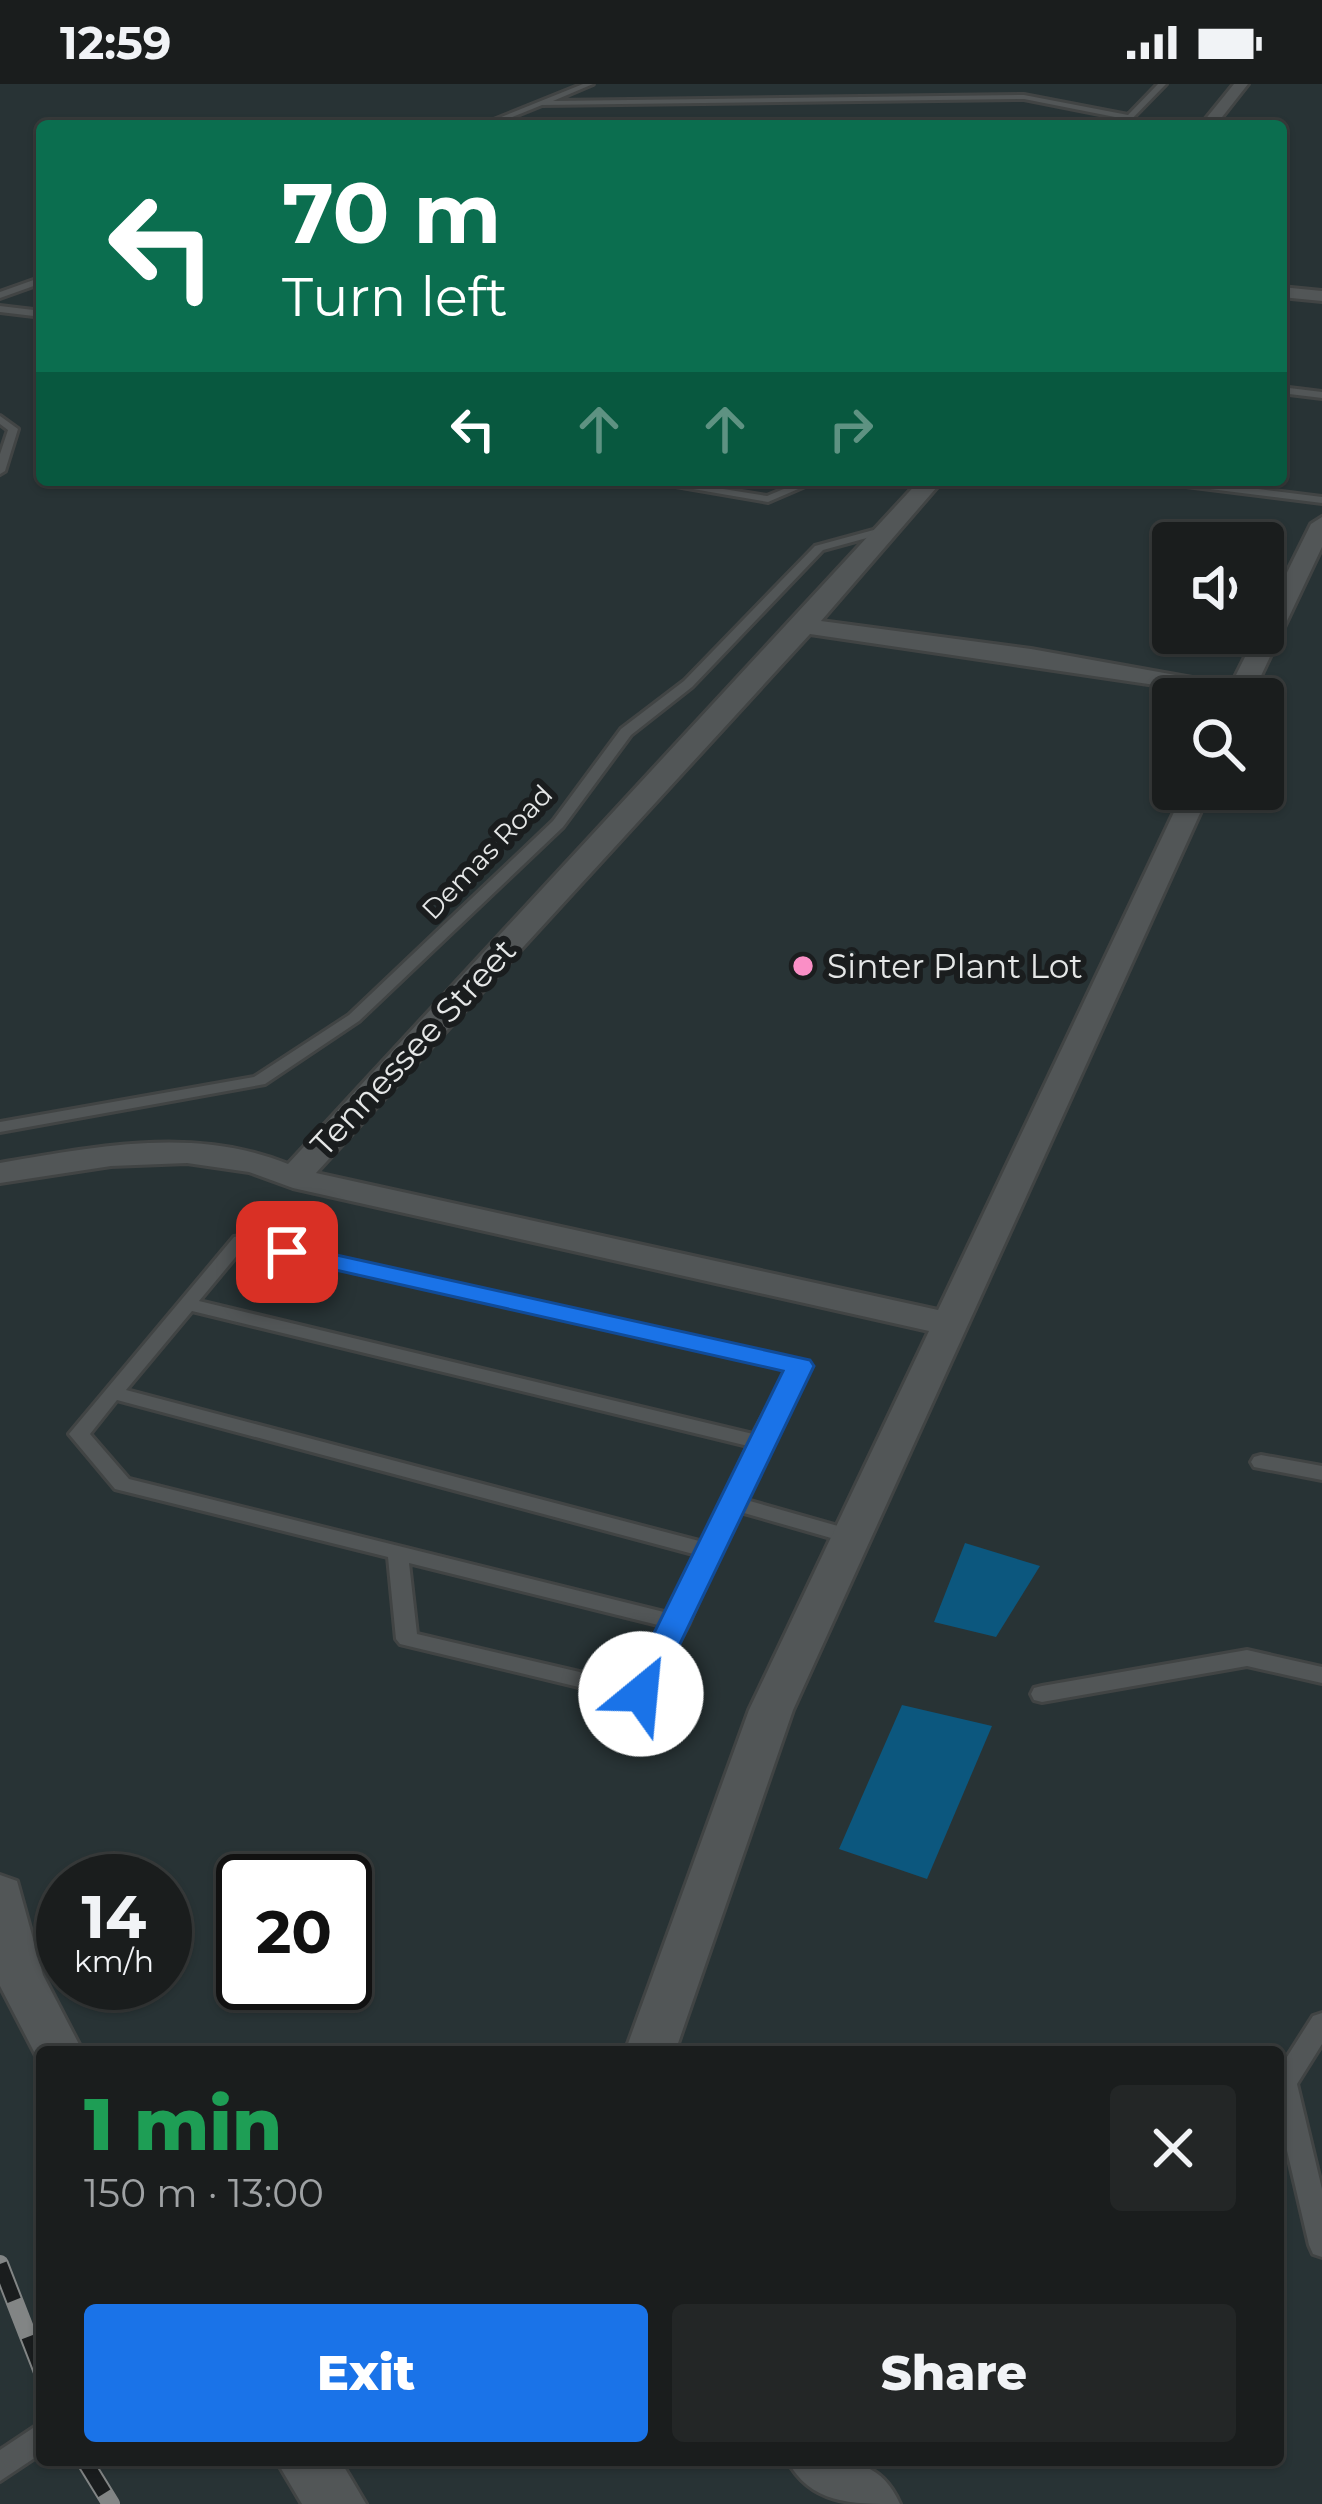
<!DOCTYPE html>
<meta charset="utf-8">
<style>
body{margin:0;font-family:Montserrat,sans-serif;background:#232626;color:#f1f3f6;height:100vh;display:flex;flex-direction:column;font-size:45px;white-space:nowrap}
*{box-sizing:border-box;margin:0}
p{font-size:39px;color:#9fa2a4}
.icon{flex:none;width:66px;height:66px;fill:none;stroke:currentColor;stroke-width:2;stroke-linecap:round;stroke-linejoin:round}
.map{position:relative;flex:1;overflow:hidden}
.details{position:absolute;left:36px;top:1962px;width:1248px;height:420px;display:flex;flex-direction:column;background:#1a1d1d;border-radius:12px;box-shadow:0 3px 9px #0004,0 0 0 3px #383b3b}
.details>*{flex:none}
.top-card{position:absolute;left:36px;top:36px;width:1251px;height:366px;border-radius:12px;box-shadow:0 3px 9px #0004,0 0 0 3px #383b3b;background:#0b6e4f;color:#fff;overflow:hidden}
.controls{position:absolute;left:1152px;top:438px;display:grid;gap:24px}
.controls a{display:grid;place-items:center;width:132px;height:132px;border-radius:12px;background:#1a1d1d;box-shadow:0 3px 9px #0004,0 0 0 3px #383b3b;font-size:60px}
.speed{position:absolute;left:36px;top:1770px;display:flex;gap:24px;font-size:60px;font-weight:700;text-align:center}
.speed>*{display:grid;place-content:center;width:156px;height:156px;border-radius:50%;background:#1a1d1d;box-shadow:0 3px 9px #0004,0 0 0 3px #383b3b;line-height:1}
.speed small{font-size:30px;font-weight:400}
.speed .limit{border:6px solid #111;border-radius:18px;background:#fff;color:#111}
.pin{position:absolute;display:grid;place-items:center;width:102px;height:102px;color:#fff;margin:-51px;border-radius:24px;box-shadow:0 6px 18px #0006}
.me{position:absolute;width:132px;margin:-66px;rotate:28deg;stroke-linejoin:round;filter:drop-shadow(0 0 9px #0008)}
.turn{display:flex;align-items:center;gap:42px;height:252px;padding:0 48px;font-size:54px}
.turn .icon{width:156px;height:156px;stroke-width:2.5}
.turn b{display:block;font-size:84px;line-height:102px}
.lanes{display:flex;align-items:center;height:114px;padding:0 48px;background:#0003;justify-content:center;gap:60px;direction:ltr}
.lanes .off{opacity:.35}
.round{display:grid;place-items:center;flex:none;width:126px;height:126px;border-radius:12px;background:#232626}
.overview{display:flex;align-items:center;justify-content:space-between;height:204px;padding:0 48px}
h1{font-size:72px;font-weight:800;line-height:90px;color:#1e9e55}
.button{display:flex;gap:24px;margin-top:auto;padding:24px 48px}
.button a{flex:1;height:138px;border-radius:12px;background:#1a73e8;color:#fff;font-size:48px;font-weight:800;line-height:138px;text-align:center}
.button a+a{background:#232626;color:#f1f3f6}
.status{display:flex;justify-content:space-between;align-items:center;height:84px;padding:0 60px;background:#1a1d1d;direction:ltr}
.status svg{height:33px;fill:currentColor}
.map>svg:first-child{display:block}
.built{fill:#283335;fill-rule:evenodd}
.building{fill:#0c577e}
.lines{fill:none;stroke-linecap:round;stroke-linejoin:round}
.service-casing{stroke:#414444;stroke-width:6}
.minor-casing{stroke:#414444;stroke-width:6}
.service{fill:#525657;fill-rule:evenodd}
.minor{fill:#525657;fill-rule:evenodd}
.rail-casing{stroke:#828585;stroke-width:18}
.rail{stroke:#1a1d1e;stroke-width:14;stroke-dasharray:39;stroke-linecap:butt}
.route{fill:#1a73e8;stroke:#114b97;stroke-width:3}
.poi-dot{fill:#fa8fc6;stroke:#1a1d1e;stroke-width:4.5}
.labels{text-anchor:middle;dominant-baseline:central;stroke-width:12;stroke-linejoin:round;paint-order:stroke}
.far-street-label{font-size:27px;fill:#e5e7e7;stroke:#1a1d1e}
.poi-label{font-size:33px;fill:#e5e7e7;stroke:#1a1d1e;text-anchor:start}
.street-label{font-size:33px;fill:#e5e7e7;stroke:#1a1d1e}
</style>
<div class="status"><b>12:59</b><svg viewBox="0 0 49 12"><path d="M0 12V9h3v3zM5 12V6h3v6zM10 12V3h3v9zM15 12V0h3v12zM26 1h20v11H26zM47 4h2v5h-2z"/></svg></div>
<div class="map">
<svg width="1322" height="2420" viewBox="0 0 1322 2420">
<rect width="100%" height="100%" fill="#232727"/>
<path class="built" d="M0,0H1322V2420H0ZM42,42H1281V396H42ZM1173,459H1263V549H1173ZM1173,615H1263V705H1173ZM63,1797H165V1899H63ZM243,1797H345V1899H243ZM42,1968H1278V2376H42Z"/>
<g class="building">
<polygon points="965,1459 1040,1482 996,1553 934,1538"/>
<polygon points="902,1621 992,1642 927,1795 839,1765"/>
</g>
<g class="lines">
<defs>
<g id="service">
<polygon points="583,0 593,0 553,17 1024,11 1128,31 1158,0 1166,0 1125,42 1120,40 1125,35 1024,15 542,21 490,42 479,42"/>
<polygon points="42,193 42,199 0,214 0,208"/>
<polygon points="0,222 42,227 42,233 0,228"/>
<polygon points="1281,303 1322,308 1322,314 1281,309"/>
<polygon points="0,332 18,345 5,387 0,390 0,370 8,346 0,340"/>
<polygon points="641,396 667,396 767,412 805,396 819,396 768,418"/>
<polygon points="1157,396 1188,396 1322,413 1322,419 1162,399"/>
<polygon points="892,441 898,444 896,446 823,466 692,603 631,651 563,743 359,937 265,1000 0,1048 0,1038 254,993 349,931 553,737 621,645 684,597 815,462"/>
<path d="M240,1152L806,1278L808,1282L743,1415L859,1448L862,1453L859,1458L852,1460L737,1427L689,1539L649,1616L641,1618L400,1560L396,1555L388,1473L115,1405L69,1350L234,1153ZM244,1163L788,1285L753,1350L199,1217ZM192,1227L748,1362L703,1458L126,1306ZM117,1316L697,1471L672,1530L129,1395L90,1350ZM409,1479L666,1543L635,1601L417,1550Z"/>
<polygon points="1261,1371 1322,1382 1322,1396 1254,1383 1251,1378 1254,1373"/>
<polygon points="1247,1566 1322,1583 1322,1599 1247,1582 1042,1618 1034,1616 1031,1610 1034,1604 1042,1602"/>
<polygon points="1322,1929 1322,1960 1297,2000 1322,2105 1322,2173 1313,2170 1309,2161 1278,2028 1278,1987 1313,1932"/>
<polygon points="42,2338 42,2369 0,2397 0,2366"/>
</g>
<g id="minor">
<polygon points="1234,0 1248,0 1215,42 1200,42"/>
<polygon points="1281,203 1322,207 1322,217 1281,213"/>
<path d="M920,396H943L821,537L1031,565L1231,601L1257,549H1263V537L1311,440L1322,433V463L1250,615L810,550L316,1089L938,1226L1185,705H1211L793,1626L675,1968H625L749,1626L929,1247L293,1104L249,1088L187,1079L111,1082L0,1099V1079C95,1063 195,1042 288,1080Z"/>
<polygon points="0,1791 17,1797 43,1891 83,1968 42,1968 42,1983 0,1902"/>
<polygon points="276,2376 340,2376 366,2420 302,2420"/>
<path d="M787,2376C836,2376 878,2369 900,2420C850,2420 811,2420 787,2376Z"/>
</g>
</defs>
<use href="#service" class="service-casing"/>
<use href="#minor" class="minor-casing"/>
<use href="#service" class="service"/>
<use href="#minor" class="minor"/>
<defs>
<g id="rail">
<polyline points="0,2180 42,2288"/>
<polyline points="84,2376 111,2420"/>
</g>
</defs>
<use href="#rail" class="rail-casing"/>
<use href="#rail" class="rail"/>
</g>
<polygon class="route" points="287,1160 810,1276 814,1282 652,1618 629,1618 624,1610 783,1287 278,1173 274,1168"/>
<circle class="poi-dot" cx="803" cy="882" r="12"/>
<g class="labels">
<g class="far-street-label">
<text transform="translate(487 768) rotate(-46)">Demas Road</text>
</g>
<g class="poi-label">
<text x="827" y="882">Sinter Plant Lot</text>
</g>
<g class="street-label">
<text transform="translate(413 963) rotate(-47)">Tennessee Street</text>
</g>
</g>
</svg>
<div class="controls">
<a><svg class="icon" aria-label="sound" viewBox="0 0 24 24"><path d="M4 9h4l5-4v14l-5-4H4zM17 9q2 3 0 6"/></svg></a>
<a><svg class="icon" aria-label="search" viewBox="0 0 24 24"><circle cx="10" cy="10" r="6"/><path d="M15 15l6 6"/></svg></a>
</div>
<div class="speed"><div>14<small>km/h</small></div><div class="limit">20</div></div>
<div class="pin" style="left:287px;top:1168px;background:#d93025"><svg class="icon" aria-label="arrive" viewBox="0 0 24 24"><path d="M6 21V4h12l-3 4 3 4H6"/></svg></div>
<svg class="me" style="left:641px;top:1610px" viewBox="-20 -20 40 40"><circle r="19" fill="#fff"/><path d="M0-13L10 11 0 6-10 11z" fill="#1a73e8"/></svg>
<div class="top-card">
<div class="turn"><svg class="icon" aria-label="left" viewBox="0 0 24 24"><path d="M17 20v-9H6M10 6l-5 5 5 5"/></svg><div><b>70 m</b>Turn left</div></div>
<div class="lanes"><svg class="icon" aria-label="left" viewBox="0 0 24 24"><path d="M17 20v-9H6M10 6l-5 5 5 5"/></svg><svg class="icon off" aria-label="ahead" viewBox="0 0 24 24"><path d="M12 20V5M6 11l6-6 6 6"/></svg><svg class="icon off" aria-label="ahead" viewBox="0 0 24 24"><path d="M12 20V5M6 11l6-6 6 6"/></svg><svg class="icon off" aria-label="right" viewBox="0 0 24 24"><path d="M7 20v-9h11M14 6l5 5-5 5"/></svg></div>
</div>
<section class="details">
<div class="overview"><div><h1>1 min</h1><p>150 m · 13:00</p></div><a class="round"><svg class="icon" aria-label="close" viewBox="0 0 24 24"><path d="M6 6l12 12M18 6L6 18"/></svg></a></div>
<div class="button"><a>Exit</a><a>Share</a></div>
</section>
</div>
